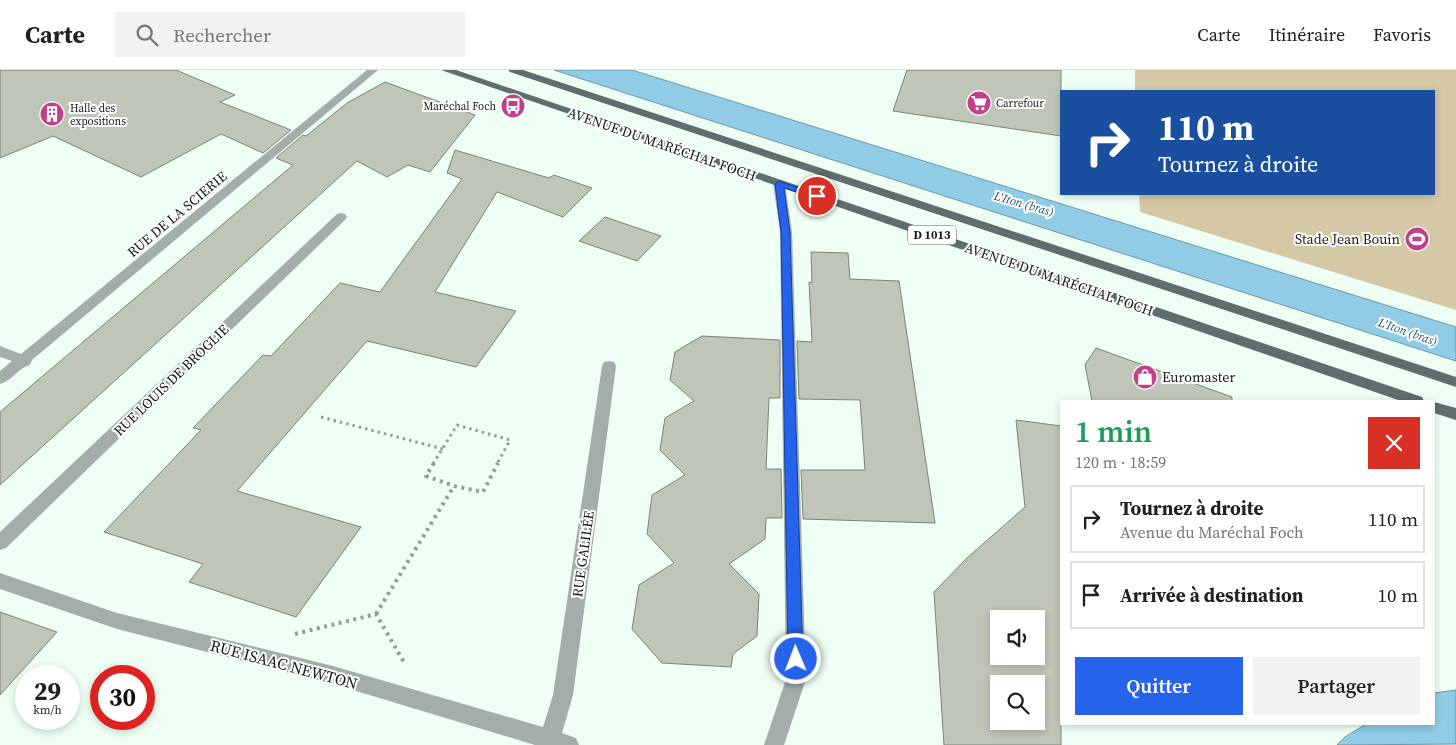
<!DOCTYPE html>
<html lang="fr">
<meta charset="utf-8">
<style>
body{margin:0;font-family:"Source Serif 4",serif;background:#f2f2f2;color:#202124;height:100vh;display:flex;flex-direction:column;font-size:19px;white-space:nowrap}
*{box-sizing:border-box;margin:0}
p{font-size:16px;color:#757577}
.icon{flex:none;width:28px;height:28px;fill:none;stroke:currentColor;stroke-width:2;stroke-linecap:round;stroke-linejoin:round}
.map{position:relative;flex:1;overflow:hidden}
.sheet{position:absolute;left:1060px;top:330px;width:375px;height:325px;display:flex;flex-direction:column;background:#fff;border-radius:0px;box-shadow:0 2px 8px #0003}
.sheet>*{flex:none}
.top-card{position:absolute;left:1060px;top:20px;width:375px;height:105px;border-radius:0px;box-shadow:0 2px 8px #0003;background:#1a4fa0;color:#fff;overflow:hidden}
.tools{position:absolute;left:990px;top:540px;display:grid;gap:10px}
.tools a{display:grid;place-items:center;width:55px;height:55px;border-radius:0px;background:#fff;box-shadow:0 2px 8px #0003;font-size:25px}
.speed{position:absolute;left:15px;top:595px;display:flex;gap:10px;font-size:25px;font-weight:700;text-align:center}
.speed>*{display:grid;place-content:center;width:65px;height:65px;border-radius:50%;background:#fff;box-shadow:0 2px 8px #0003;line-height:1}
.speed small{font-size:12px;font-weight:400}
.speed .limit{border:8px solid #d22;background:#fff;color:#111}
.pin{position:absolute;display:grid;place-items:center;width:42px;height:42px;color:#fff;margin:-21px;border:2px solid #fff;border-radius:50%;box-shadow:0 1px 5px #0007}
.me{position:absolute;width:55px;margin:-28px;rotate:359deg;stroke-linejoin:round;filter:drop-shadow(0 0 4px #0008)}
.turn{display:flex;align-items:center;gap:18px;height:105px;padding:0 15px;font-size:22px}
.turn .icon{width:65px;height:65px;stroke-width:2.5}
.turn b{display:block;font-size:35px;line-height:42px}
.round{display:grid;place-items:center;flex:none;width:52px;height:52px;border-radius:0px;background:#f2f2f2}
.summary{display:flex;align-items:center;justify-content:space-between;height:85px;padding:0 15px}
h1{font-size:30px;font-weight:600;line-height:38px;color:#1e9e55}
.cta{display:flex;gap:10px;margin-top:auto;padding:10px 15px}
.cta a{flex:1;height:58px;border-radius:0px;background:#2563eb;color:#fff;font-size:20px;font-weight:600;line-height:58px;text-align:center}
.cta a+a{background:#f2f2f2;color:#202124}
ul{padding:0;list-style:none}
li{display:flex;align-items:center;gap:15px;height:68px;margin:0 10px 8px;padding:0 5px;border:2px solid #e0e0e0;border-radius:0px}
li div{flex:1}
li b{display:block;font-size:19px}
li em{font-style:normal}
header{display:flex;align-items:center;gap:30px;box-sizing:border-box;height:70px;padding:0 25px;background:#fff;border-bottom:1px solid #e0e0e0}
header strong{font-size:24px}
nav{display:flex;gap:28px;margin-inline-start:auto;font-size:18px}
.search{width:350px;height:45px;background:#f2f2f2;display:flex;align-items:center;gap:12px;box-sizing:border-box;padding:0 18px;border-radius:0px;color:#757577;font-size:19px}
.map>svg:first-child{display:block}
.green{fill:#d4c8a6}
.water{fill:#90cce5;stroke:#6b97a8}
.building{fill:#c0c6b7;stroke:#7c8274;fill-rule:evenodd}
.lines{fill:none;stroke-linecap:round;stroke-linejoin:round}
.path-far1{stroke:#919d96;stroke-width:3;stroke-dasharray:2.5 4;stroke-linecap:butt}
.path{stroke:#919d96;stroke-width:4;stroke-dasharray:3 4.5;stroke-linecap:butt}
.minor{fill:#a4adac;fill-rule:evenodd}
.major{fill:#5e6d6d;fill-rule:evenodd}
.route{fill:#2563eb;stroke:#184099}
.labels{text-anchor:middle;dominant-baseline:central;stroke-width:4;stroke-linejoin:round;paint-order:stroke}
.far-poi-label{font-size:11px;fill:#161c19;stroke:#fff;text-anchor:start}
.far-water-label{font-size:12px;font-style:italic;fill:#205163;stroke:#fff}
.shield{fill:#fff;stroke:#5c605e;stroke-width:1}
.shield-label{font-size:12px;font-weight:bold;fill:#161c19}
.street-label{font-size:14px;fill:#161c19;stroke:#fff}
.poi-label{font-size:14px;fill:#161c19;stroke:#fff;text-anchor:end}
.near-street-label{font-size:16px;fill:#161c19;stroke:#fff}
</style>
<header>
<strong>Carte</strong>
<div class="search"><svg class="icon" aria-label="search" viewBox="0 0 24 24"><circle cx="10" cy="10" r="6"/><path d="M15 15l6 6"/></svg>Rechercher</div>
<nav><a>Carte</a><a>Itinéraire</a><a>Favoris</a></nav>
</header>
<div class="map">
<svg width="1456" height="675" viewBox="0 0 1456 675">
<rect width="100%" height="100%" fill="#eefff4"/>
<polygon class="green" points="1135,0 1456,0 1456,240 1140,142 1139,124 1434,124 1434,21 1135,21"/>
<g class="water">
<polygon points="554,0 632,0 1456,257 1456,291"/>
<polygon points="1456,620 1456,674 1337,675 1345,667 1366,654 1434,654 1434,623"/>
</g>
<g class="building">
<polygon points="0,0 176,0 235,25 220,32 291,60 263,83 221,64 141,107 53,66 0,88"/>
<polygon points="907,0 1061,0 1061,66 893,41"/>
<polygon points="385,12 475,45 430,102 408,95 387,107 357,91 0,415 0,342 293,95 276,88 303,65 306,66 347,33"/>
<polygon points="455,80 549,108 554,105 592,118 563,147 497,122 435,222 516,241 476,297 367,271 237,421 361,457 296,547 189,512 203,494 104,462 201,360 193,358 263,285 271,286 340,213 380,222 462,109 447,103"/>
<polygon points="605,147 661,166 637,191 579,171"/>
<polygon points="811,182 848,183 850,209 899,211 935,453 803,449 801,400 865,400 860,330 799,329 797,271 812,272 809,212 812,213"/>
<polygon points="702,266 780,270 780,328 769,328 766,399 781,399 782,448 766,448 765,469 729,494 759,524 757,566 733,584 731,597 662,593 632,559 639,515 674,493 647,464 652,425 685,405 660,380 665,348 694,331 670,310 675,282"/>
<polygon points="1096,278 1232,327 1232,331 1092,331 1085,295"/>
<path d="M1016,350L1061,356V675H944L934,522L967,488L1025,437ZM999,549H1036V586H999ZM999,614H1036V651H999Z"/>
<polygon points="0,542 57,562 0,625"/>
</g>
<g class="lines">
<g class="path-far1">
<polyline points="321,347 443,379"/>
<polyline points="433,394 457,355 510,370 497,394"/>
</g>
<g class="path">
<polyline points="434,393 426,406 454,416 483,422 498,393"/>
<polyline points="376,544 454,416"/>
<polyline points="295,564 376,544 405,594"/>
</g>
<g class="minor">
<path d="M367,0H378L32,290L30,295C18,298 12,311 0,314V301L12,291L0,287V276L21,284Z"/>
<polygon points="779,110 785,113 792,162 806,609 784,675 764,675 786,609 780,162 773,113"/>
<polygon points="341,143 345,144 347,147 345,150 6,478 0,480 0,462 337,144"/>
<polygon points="609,291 614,292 616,296 573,625 562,663 576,668 579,675 535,675 333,614 117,559 0,519 0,503 117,543 333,596 543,657 553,625 602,296 604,292"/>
</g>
<g class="major">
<polygon points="441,0 456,0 1422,327 1424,331 1401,331"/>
<polygon points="508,0 523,0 1456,307 1456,317 510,2"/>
<polygon points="1434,332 1456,338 1456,350 1434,343"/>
</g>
</g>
<polygon class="route" points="779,111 821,126 817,129 784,118 790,162 803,589 801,594 796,596 791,594 788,589 781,162 775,114"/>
<defs>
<symbol id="supermarket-disc" viewBox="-11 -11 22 22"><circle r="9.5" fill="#c1408a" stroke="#fff"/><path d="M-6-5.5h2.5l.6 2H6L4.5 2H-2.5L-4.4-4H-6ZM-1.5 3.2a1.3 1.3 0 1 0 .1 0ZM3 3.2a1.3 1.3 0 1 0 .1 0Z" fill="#fff"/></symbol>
<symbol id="bus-disc" viewBox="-11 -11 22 22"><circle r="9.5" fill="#c1408a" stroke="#fff"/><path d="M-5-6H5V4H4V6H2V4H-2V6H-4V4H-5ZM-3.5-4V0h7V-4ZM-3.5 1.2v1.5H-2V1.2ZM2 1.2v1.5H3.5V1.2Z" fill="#fff"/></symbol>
<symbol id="building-disc" viewBox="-11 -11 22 22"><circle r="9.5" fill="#c1408a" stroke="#fff"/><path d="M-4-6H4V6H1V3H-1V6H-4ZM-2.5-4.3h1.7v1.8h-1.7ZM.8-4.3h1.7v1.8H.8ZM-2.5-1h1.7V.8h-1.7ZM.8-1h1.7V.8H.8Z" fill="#fff"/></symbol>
<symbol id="stadium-disc" viewBox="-11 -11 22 22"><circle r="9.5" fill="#c1408a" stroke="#fff"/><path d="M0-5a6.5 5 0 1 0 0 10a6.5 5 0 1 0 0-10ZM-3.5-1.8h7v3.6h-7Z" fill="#fff"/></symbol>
<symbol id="shop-disc" viewBox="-11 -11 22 22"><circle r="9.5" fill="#c1408a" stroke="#fff"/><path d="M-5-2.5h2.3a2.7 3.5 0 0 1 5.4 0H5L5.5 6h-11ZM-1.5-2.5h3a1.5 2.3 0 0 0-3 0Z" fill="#fff"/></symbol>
</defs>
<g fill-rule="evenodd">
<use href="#supermarket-disc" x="965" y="19" width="28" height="28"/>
<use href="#bus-disc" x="499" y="22" width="28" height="28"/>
<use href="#building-disc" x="38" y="30" width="28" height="28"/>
<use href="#stadium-disc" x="1403" y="155" width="28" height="28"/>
<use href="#shop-disc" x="1131" y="293" width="28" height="28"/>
</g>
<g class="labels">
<g class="far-poi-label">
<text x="996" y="33">Carrefour</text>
<text x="496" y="36" text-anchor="end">Maréchal Foch</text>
<text x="70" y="38">Halle des<tspan x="70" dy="13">expositions</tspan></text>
</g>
<g class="far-water-label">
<text transform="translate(1024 134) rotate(16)">L'Iton (bras)</text>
<text transform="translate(1408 262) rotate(19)">L'Iton (bras)</text>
</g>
<rect class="shield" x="908" y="155.5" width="48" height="19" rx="4"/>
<g class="shield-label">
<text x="932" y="165">D 1013</text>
</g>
<g class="street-label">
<text transform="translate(662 74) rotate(19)">AVENUE DU MARÉCHAL FOCH</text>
<text transform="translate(177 144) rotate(-40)">RUE DE LA SCIERIE</text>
<text transform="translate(1059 209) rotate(19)">AVENUE DU MARÉCHAL FOCH</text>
<text transform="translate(171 310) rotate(-44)">RUE LOUIS DE BROGLIE</text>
<text transform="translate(583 484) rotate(-82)">RUE GALILÉE</text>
</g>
<g class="poi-label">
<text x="1400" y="169">Stade Jean Bouin</text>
<text x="1162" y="307" text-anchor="start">Euromaster</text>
</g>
<g class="near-street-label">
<text transform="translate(284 594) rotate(15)">RUE ISAAC NEWTON</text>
</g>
</g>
</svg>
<div class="tools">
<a><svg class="icon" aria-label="sound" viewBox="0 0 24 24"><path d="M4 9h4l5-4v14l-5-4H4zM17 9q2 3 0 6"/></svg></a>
<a><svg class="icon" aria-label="search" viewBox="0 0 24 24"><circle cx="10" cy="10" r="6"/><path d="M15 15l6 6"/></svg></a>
</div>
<div class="speed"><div>29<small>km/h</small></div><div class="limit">30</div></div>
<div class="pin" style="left:817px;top:126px;background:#d93025"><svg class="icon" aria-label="arrive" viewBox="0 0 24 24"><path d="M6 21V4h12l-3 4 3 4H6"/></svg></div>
<svg class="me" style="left:796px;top:589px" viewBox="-20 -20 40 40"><circle r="17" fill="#2563eb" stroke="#fff" stroke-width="3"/><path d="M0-11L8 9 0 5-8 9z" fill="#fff"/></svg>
<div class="top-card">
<div class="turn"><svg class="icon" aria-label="right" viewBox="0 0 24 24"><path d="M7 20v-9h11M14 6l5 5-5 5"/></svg><div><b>110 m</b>Tournez à droite</div></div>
</div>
<section class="sheet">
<div class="summary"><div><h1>1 min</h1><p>120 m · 18:59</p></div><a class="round" style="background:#d93025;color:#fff"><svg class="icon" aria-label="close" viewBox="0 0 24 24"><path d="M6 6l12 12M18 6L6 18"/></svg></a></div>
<ul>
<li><svg class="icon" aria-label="right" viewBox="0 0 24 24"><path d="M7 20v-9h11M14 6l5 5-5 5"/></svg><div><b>Tournez à droite</b><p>Avenue du Maréchal Foch</p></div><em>110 m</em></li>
<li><svg class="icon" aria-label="arrive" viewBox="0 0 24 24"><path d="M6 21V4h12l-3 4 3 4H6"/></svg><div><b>Arrivée à destination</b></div><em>10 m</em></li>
</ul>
<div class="cta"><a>Quitter</a><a>Partager</a></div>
</section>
</div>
